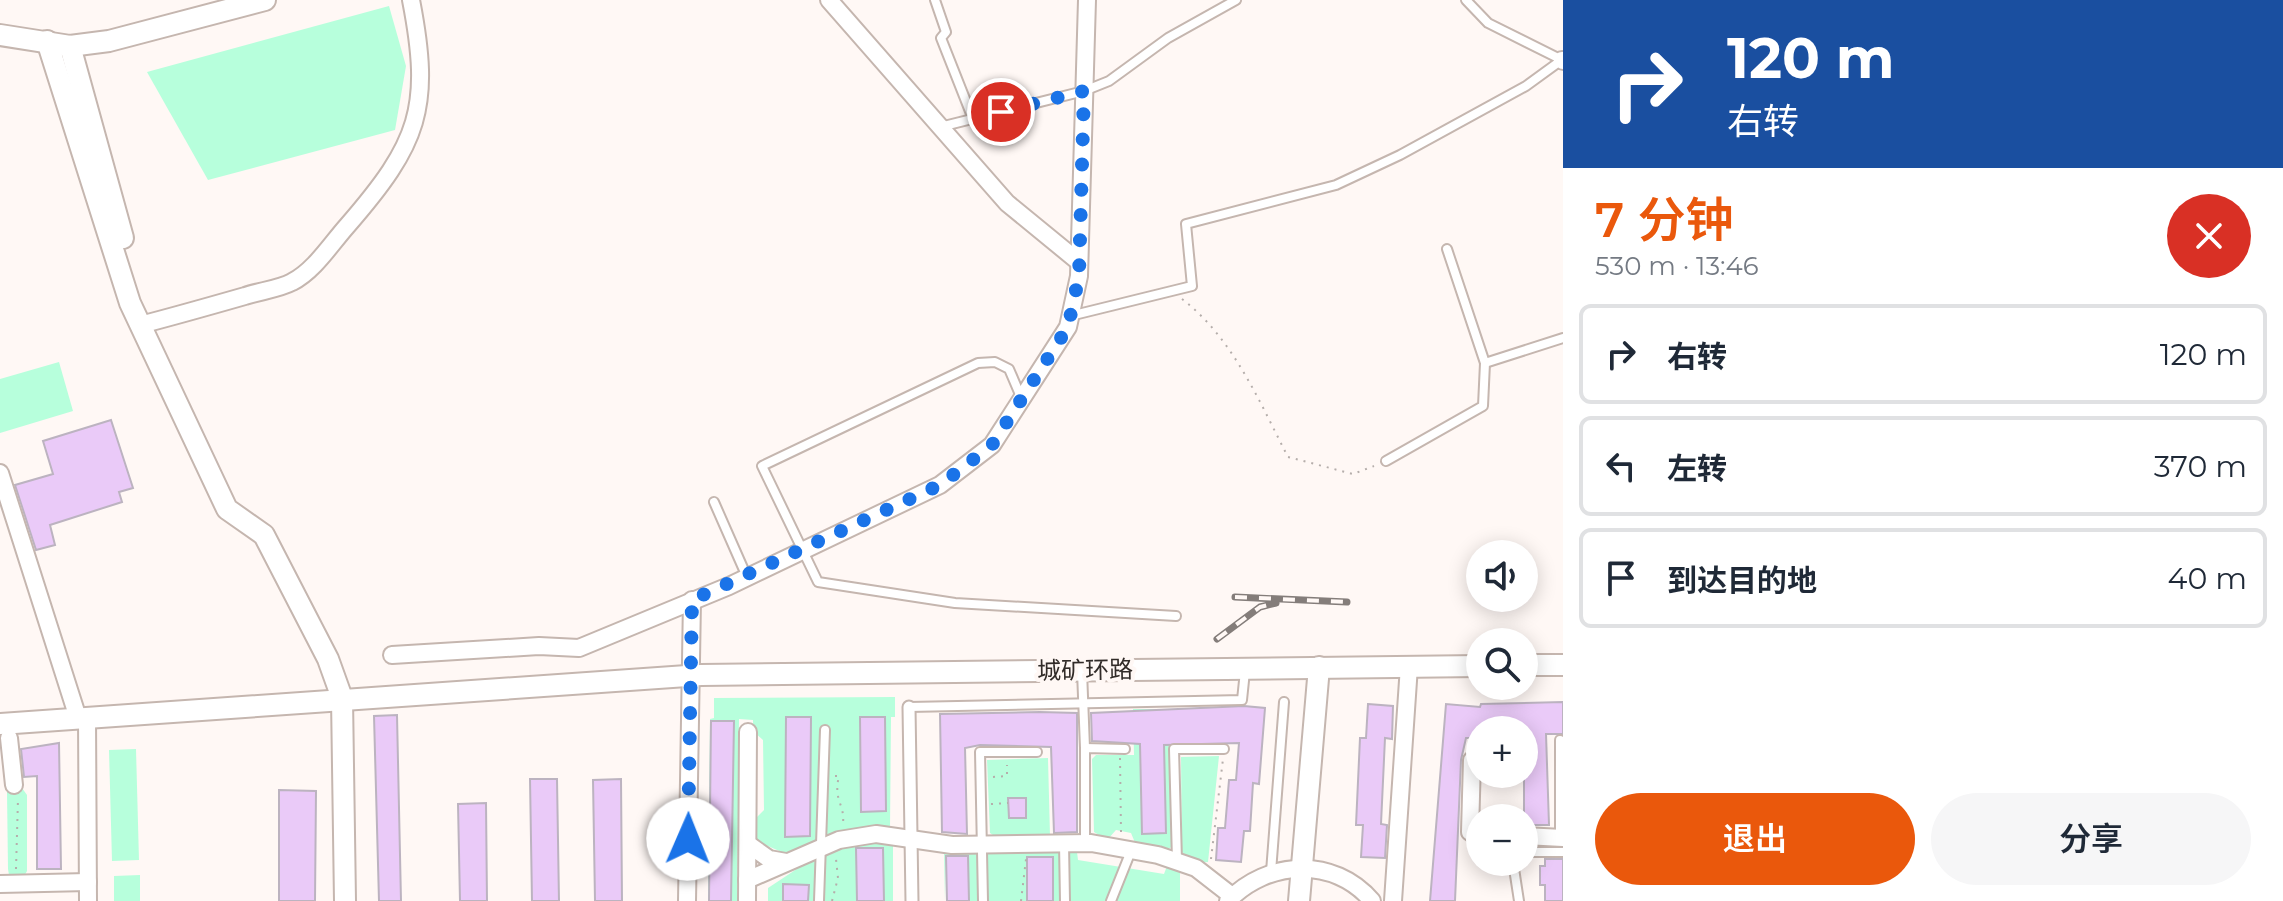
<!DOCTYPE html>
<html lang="zh">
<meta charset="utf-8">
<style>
body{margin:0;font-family:Montserrat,"Noto Sans SC",sans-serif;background:#f6f6f7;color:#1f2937;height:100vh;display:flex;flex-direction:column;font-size:30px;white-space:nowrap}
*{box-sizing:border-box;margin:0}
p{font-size:26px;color:#747a83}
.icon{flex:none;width:44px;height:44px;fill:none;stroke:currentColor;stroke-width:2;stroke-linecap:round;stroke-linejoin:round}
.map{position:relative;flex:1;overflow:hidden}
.sheet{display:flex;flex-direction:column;background:#fff;width:720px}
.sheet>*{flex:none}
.hud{background:#1a4fa0;color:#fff;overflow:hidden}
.buttons{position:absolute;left:1466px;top:540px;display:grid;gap:16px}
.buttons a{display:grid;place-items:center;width:72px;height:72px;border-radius:50%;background:#fff;box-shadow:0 4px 20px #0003;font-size:40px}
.pin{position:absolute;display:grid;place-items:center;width:68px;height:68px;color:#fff;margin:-34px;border:4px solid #fff;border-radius:50%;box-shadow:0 2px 8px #0007}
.me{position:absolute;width:88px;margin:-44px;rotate:1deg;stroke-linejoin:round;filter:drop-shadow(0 0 6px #0008)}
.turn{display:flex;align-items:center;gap:28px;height:168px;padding:0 32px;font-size:36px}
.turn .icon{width:104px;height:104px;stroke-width:2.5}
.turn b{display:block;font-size:56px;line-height:68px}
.round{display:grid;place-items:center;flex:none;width:84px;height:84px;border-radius:42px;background:#f6f6f7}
.summary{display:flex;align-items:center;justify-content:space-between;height:136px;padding:0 32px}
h1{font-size:48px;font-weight:600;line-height:60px;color:#ea580c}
.primary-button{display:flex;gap:16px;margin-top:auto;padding:16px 32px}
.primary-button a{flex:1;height:92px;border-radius:48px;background:#ea580c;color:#fff;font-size:32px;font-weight:600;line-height:92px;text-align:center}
.primary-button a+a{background:#f6f6f7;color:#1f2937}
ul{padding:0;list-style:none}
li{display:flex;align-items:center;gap:24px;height:100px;margin:0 16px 12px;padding:0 16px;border:4px solid #e0e1e3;border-radius:12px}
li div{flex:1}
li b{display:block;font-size:30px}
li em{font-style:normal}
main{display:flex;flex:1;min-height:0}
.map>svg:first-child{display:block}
.green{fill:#b7ffdc;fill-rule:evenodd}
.building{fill:#eacaf8;stroke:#bcb3c0;stroke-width:2}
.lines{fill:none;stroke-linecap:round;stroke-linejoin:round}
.service-casing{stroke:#c5b6af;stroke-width:12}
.pedestrian-casing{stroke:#c5b6af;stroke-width:15}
.minor-casing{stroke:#c5b6af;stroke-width:20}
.tertiary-casing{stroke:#c5b6af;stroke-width:24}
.path{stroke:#b5aeab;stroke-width:2;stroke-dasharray:2 6;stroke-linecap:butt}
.service{stroke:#fff;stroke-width:8}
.pedestrian{stroke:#fff;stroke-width:11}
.minor{stroke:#fff;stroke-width:16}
.tertiary{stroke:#fff;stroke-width:20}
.rail-casing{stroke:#847d7a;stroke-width:7}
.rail{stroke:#fff8f5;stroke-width:4;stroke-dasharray:12;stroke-linecap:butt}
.route{stroke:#1a73e8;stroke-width:14;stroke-dasharray:0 25.2}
.labels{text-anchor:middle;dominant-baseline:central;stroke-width:8;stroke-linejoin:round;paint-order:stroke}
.street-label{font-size:24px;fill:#312b28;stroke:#fff8f5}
</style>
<main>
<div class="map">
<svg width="1563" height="901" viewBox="0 0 1563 901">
<rect width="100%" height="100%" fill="#fff8f5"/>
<g class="green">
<polygon points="389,6 406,66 395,130 208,180 147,72"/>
<polygon points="59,362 73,411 0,433 0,379"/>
<path d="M895,697V717H891L890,828L853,830L784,853L754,840L753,821L764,810L763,740L753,731V720L739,719L737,901H708L710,719L714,718V698ZM711,722L731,839L709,838Z"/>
<path d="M1133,709H1168L1172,847L1165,850L1136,845L1131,833L1116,830L1107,840L1094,832L1092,759L1096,755H1134ZM1139,713L1166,833H1142Z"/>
<polygon points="136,749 139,860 112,861 109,750"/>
<polygon points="1219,756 1208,862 1194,863 1182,852 1181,757"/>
<polygon points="1048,758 1050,836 996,837 990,833 987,760"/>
<polygon points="11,787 22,788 27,795 27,871 23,878 9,875 8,869 7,792"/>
<polygon points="867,841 893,841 893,901 884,901 883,848 856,848 857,901 808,901 808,885 784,884 783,901 768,901 768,888 815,857"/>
<polygon points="944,850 1077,852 1078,860 1164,874 1167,866 1180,870 1180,901 1053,901 1053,858 1027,901 969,901 968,855 946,856 945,901"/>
<polygon points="140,875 140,901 114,901 114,876"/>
</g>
<g class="building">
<polygon points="111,420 133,488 119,492 122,502 50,525 55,545 36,550 15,485 53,474 43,441"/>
<polygon points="1563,702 1563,734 1546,734 1549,825 1524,825 1524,730 1480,730 1480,738 1466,738 1461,760 1455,901 1430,901 1446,704 1480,707 1481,704"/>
<polygon points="1368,704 1393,706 1392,739 1385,738 1381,824 1387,825 1385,858 1361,857 1363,825 1356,825 1360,738 1366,738"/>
<polygon points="1244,706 1265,708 1259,784 1253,783 1250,831 1244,831 1241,862 1216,860 1218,828 1225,828 1229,780 1236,780 1239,743 1164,745 1166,833 1142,834 1140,744 1092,741 1091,713"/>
<polygon points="1040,712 1077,713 1077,832 1054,833 1051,747 980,745 965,748 967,834 942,832 940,714"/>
<polygon points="397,715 401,901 379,901 374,716"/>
<polygon points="786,717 811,717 810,836 785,837"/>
<polygon points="860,717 885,717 886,811 861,812"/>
<polygon points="711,721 734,721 731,901 709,901"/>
<polygon points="59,743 61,869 37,869 37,776 24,777 21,749"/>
<polygon points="530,779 557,779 559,901 532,901"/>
<polygon points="621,779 622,901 595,901 593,780"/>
<polygon points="279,790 316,791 315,901 279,901"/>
<polygon points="1008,798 1026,798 1026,818 1009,818"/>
<polygon points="486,803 487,901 460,901 458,804"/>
<polygon points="856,848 883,848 884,901 857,901"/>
<polygon points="946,856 968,856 969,901 947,901"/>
<rect x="1027" y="857" width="26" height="44"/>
<polygon points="1545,859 1563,859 1563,901 1545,901 1545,885 1540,885 1540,866 1545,866"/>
<polygon points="783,884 809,885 808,901 783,901"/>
</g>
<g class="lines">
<defs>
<g id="service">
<polyline points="935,0 946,32 941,38 973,119"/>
<polyline points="1466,0 1488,23 1562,60"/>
<polyline points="940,127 1084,91 1109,81 1168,38 1236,0"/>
<polyline points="1447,249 1485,363 1563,338"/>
<polyline points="1070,316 1192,286 1186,224 1336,185 1400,155 1526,86 1563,59"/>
<polyline points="1021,397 1009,369 995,362 978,363 762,466 818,582 955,603 1176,616"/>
<polyline points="1386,461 1483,406 1485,363"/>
<polyline points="714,502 747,577"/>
<polyline points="1082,671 1085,748"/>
<polyline points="909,707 1242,700 1245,671"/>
<polyline points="1560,740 1560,838"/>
<polyline points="1064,843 1065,901"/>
<polyline points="1085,843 1085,748 1125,749"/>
<polyline points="1524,852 1563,852"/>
<polyline points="1177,861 1174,749 1224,749"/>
<polyline points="1513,862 1519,901"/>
<polyline points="1271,872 1284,702"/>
<polyline points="819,901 825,730"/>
<polyline points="983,901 980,752 1037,752"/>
<polyline points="1111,901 1131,851"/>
</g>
<polyline id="pedestrian" points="909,707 912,901"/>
<g id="minor">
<polyline points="829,0 1007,203 1079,262"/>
<polyline points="1562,60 1563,61"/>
<path d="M140,325C175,316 210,306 245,296C260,291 279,289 292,282C314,271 331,244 347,226C419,143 432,108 411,0"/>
<polyline points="0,473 78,718"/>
<polyline points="392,655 539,646 579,648 729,586 940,485 992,445 1068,327 1079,276 1087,0"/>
<polyline points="87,717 88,901"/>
<polyline points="9,738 14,785"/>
<polyline points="1472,760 1470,832 1480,837"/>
<polyline points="1524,836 1563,838"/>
<polyline points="748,844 769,859 786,862"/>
<polyline points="747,880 839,840 876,834 952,845 1091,843 1158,855 1196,868 1232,896"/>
<polyline points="0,884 88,882"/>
<polyline points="687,901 692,600"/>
<polyline points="747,901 748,732"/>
<path d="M1228,901C1267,860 1334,856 1372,901"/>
<polyline points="1393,901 1409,666"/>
</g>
<g id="tertiary">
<polyline points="0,35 70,46 109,41 265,0"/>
<polyline points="47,41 130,303 227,509 264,535 328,659 342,698 345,901"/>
<polyline points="70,46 123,238"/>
<polyline points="1524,665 1563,665"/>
<polyline points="0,724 701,675 1480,666"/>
<polyline points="1299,901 1319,667"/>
</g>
</defs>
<use href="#service" class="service-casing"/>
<use href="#pedestrian" class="pedestrian-casing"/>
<use href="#minor" class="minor-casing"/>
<use href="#tertiary" class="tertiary-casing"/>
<g class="path">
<path d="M1182,299C1233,338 1259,401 1288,457L1353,474L1374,466"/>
<polyline points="1120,758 1121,832"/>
<path d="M835,776H839C833,801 845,804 843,823"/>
<polyline points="993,777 1007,776 1007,765"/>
<polyline points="991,804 1008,803"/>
<polyline points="1211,859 1223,759"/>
<polyline points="16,869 18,799"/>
<polyline points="832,901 838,878 836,859"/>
<polyline points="1021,901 1026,859"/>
</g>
<use href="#service" class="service"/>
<use href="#pedestrian" class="pedestrian"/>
<use href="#minor" class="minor"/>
<use href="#tertiary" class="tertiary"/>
<defs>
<g id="rail">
<polyline points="1235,597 1347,602"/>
<polyline points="1217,639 1260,607 1276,603"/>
</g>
</defs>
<use href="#rail" class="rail-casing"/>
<use href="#rail" class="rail"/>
</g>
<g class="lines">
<polyline class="route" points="688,839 692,600 940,485 992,445 1068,327 1079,276 1084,91 1001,112"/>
</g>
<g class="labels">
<g class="street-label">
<text transform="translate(1085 670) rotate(-1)">城矿环路</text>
</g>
</g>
</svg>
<div class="buttons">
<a><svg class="icon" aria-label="sound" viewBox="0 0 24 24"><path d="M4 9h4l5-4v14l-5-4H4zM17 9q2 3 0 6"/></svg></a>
<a><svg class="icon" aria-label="search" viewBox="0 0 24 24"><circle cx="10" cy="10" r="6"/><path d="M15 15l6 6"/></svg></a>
<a>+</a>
<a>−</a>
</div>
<div class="pin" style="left:1001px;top:112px;background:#d93025"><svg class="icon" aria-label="arrive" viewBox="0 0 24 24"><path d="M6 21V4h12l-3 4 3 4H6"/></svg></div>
<svg class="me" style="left:688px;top:839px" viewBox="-20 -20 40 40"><circle r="19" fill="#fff"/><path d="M0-13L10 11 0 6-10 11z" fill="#1a73e8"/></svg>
</div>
<section class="sheet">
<div class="hud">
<div class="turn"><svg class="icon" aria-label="right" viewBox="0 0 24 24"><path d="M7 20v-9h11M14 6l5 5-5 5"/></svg><div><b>120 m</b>右转</div></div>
</div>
<div class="summary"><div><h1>7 分钟</h1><p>530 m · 13:46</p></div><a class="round" style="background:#d93025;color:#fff"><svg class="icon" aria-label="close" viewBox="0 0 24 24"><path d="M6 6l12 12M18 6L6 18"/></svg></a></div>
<ul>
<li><svg class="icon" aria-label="right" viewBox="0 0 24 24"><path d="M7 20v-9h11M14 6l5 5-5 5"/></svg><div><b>右转</b></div><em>120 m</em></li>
<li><svg class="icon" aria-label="left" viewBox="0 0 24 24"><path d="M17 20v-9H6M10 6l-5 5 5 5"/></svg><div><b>左转</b></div><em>370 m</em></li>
<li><svg class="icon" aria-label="arrive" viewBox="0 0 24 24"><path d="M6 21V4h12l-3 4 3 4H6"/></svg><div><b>到达目的地</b></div><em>40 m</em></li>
</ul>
<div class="primary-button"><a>退出</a><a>分享</a></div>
</section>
</main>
